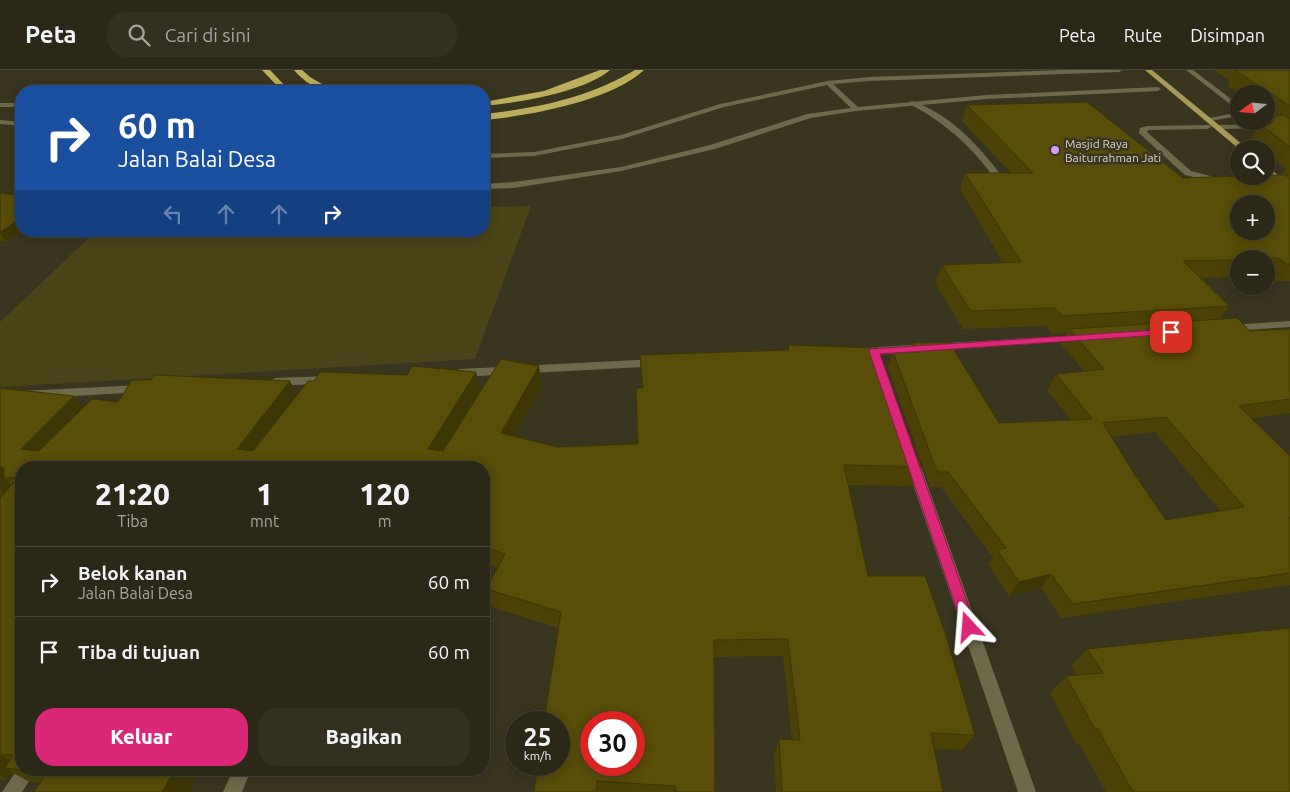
<!DOCTYPE html>
<html lang="id">
<meta charset="utf-8">
<style>
body{margin:0;font-family:Ubuntu,sans-serif;background:#333020;color:#f1f3f6;height:100vh;display:flex;flex-direction:column;font-size:19px;white-space:nowrap}
*{box-sizing:border-box;margin:0}
p{font-size:16px;color:#a6a6a1}
.icon{flex:none;width:28px;height:28px;fill:none;stroke:currentColor;stroke-width:2;stroke-linecap:round;stroke-linejoin:round}
.map{position:relative;flex:1;overflow:hidden}
.drawer{position:absolute;left:15px;top:391px;width:475px;height:315px;display:flex;flex-direction:column;background:#2b2817;border-radius:20px;box-shadow:0 2px 12px #0003,0 0 0 1px #474436}
.drawer>*{flex:none}
.banner{position:absolute;left:15px;top:15px;width:475px;height:152px;border-radius:20px;box-shadow:0 2px 12px #0003,0 0 0 1px #474436;background:#1a4fa0;color:#fff;overflow:hidden}
.needle{width:32px;rotate:254deg}
.fabs{position:absolute;left:1230px;top:15px;display:grid;gap:10px}
.fabs a{display:grid;place-items:center;width:45px;height:45px;border-radius:50%;background:#2b2817;box-shadow:0 2px 12px #0003,0 0 0 1px #474436;font-size:25px}
.speed{position:absolute;left:505px;top:641px;display:flex;gap:10px;font-size:25px;font-weight:700;text-align:center}
.speed>*{display:grid;place-content:center;width:65px;height:65px;border-radius:50%;background:#2b2817;box-shadow:0 2px 12px #0003,0 0 0 1px #474436;line-height:1}
.speed small{font-size:12px;font-weight:400}
.speed .limit{border:8px solid #d22;background:#fff;color:#111}
.pin{position:absolute;display:grid;place-items:center;width:42px;height:42px;color:#fff;margin:-21px;border-radius:10px;box-shadow:0 2px 8px #0006}
.me{position:absolute;width:55px;margin:-28px;rotate:341deg;stroke-linejoin:round;filter:drop-shadow(0 0 4px #0008)}
.turn{display:flex;align-items:center;gap:18px;height:105px;padding:0 20px;font-size:22px}
.turn .icon{width:65px;height:65px;stroke-width:2.5}
.turn b{display:block;font-size:35px;line-height:42px}
.lanes{display:flex;align-items:center;height:48px;padding:0 20px;background:#0003;justify-content:center;gap:25px;direction:ltr}
.lanes .off{opacity:.35}
.eta{display:flex;justify-content:space-evenly;align-items:center;height:85px;text-align:center}
.eta b{font-size:30px;font-weight:800;line-height:35px}
.action{display:flex;gap:10px;margin-top:auto;padding:10px 20px}
.action a{flex:1;height:58px;border-radius:20px;background:#db2777;color:#fff;font-size:20px;font-weight:800;line-height:58px;text-align:center}
.action a+a{background:#333020;color:#f1f3f6}
ul{padding:0;list-style:none}
li{display:flex;align-items:center;gap:15px;height:70px;padding:0 20px;border-top:1px solid #474436}
li div{flex:1}
li b{display:block;font-size:19px}
li em{font-style:normal}
header{display:flex;align-items:center;gap:30px;box-sizing:border-box;height:70px;padding:0 25px;background:#2b2817;border-bottom:1px solid #474436}
header strong{font-size:24px}
nav{display:flex;gap:28px;margin-inline-start:auto;font-size:18px}
.search{width:350px;height:45px;background:#333020;display:flex;align-items:center;gap:12px;box-sizing:border-box;padding:0 18px;border-radius:20px;color:#a6a6a1;font-size:19px}
.map>svg:first-child{display:block}
.green{fill:#4b4419}
.lines{fill:none;stroke-linecap:round;stroke-linejoin:round}
.lane{fill:#6e694a;fill-rule:evenodd}
.street{fill:#6e694a;fill-rule:evenodd}
.primary{fill:#a79a59;fill-rule:evenodd}
.highway{fill:#bdae5e;fill-rule:evenodd}
.wall{fill:#4c4208;fill-rule:evenodd}
.shaded-wall{fill:#3e3606}
.building{fill:#584d09;stroke:#3e3606;fill-rule:evenodd}
.route{fill:#db2777;stroke:#8e194d}
.poi-dot{fill:#d29dfd;stroke:#39351f;stroke-width:2}
.labels{text-anchor:middle;dominant-baseline:central;stroke-width:5;stroke-linejoin:round;paint-order:stroke}
.far-poi-label{font-size:12px;fill:#d7d5c7;stroke:#39351f;text-anchor:start}
</style>
<header>
<strong>Peta</strong>
<div class="search"><svg class="icon" aria-label="search" viewBox="0 0 24 24"><circle cx="10" cy="10" r="6"/><path d="M15 15l6 6"/></svg>Cari di sini</div>
<nav><a>Peta</a><a>Rute</a><a>Disimpan</a></nav>
</header>
<div class="map">
<svg width="1290" height="722" viewBox="0 0 1290 722">
<rect width="100%" height="100%" fill="#39351f"/>
<polygon class="green" points="531,136 475,289 0,317 0,252 96,161 484,161 484,137"/>
<g class="lines">
<g class="lane">
<path d="M912,31C953,45 984,81 1008,115L1007,117H1001C974,79 950,56 910,34L909,33Z"/>
<polygon points="1210,55 1211,57 1207,59 1148,60 1147,62 1191,101 1218,108 1219,110 1215,112 1185,105 1139,63 1140,58 1147,56"/>
</g>
<g class="street">
<polygon points="1065,0 1122,0 1119,2 869,11 833,14 858,37 987,25 1158,17 1161,19 1158,21 987,29 856,41 811,48 715,79 621,101 514,118 484,119 484,114 514,112 621,97 710,75 807,44 851,38 827,15 724,37 622,69 534,86 484,88 484,84 534,82 621,65 720,34 828,11 869,7"/>
<polygon points="1186,0 1193,0 1239,35 1239,41"/>
<rect x="0" y="33" width="21" height="4"/>
<polygon points="1239,42 1239,46 1209,51 1205,49"/>
<polygon points="0,50 21,52 21,56 0,54"/>
<polygon points="1290,54 1290,58 1219,59 1215,57 1219,55"/>
<polygon points="1290,251 1290,257 1231,261 1226,258 1231,255"/>
<polygon points="1081,265 1085,266 1086,268 1085,270 861,286 855,282 861,278"/>
<polygon points="657,289 663,293 661,296 459,307 453,303 459,299"/>
<polygon points="330,306 334,307 336,310 334,313 275,316 269,312 275,308"/>
<polygon points="142,315 148,319 146,322 0,330 0,322"/>
<polygon points="912,386 917,388 919,391 1036,722 1018,722 905,391 907,388"/>
<polygon points="21,694 21,700 36,700 22,722 2,722"/>
<polygon points="233,700 251,700 242,722 223,722"/>
</g>
<g class="primary">
<polygon points="1145,0 1152,0 1248,79 1239,79"/>
<polygon points="1266,96 1290,114 1290,121 1266,102"/>
</g>
<g class="highway">
<polygon points="262,0 270,0 290,21 282,21"/>
<path d="M294,0H302L310,7L334,21C319,22 304,12 294,0Z"/>
<path d="M600,0H610C585,22 517,33 484,36V32L544,21Z"/>
<path d="M635,0H644C611,31 528,46 484,50V44C537,38 588,28 635,0Z"/>
</g>
</g>
<g class="wall">
<path d="M1214,0H1290V211H1273L1266,206V189H1239V207L1201,208L1229,236L1220,249L1250,261L1290,259V343L1251,348L1290,386V515L1061,548L1041,518L1009,526L988,495L993,487L941,417H930L888,297L893,282H910L913,273L999,353L1071,350L1047,320L1056,304L1084,301L1061,274L1067,263L1053,264L1046,256L963,259L935,213L942,195L1003,193L960,119L965,103H1011L962,51L967,35L1183,108L1283,105L1282,104L1286,99L1266,83V79H1261L1250,70L1260,54H1270L1275,48L1266,42V24H1240L1227,15L1229,11ZM1155,362L1220,441L1166,450L1135,405L1111,367Z"/>
<polygon points="0,123 21,126 21,161 6,171 0,171"/>
<polygon points="788,275 921,397 912,416 848,415 868,506 975,665 962,680 934,679 943,722 776,722 774,684 779,669 792,670 783,586 714,587 715,722 534,722 558,558 492,537 486,519 498,498 484,494 484,398 21,398 21,700 200,700 189,722 34,722 40,713 30,712 13,703 8,710 0,709 0,428 2,425 0,425 0,318 83,338 118,332 151,310 297,325 314,311 407,305 476,302 480,321 542,315 514,366 557,377 638,374 636,318 642,318 640,285 788,280"/>
<polygon points="1087,579 1290,722 1106,722 1079,673 1076,674 1050,623 1066,606 1076,605 1071,596"/>
</g>
<g class="shaded-wall">
<polygon points="21,148 21,161 6,171 0,162"/>
<polygon points="539,296 542,315 505,382 501,363"/>
<polygon points="476,302 480,321 435,398 428,379"/>
<polygon points="290,311 300,330 249,398 237,379"/>
<polygon points="74,326 89,346 40,398 21,379"/>
<polygon points="2,397 13,408 4,408 14,418 7,426 0,419 0,398"/>
<polygon points="1051,504 1041,518 1009,526 1019,512"/>
<polygon points="0,685 18,696 5,698 13,703 8,710 0,706"/>
<polygon points="174,700 200,700 189,722 162,722"/>
</g>
<g class="building">
<polygon points="1235,0 1290,0 1290,36 1257,15"/>
<path d="M1087,32L1183,108L1239,106H1266V105H1285L1290,109V194H1286L1279,188L1239,189V190L1183,191L1229,236L1062,246L1055,238L970,241L942,195L1021,192L965,103H1033L967,35ZM1239,134H1266V161H1239Z"/>
<polygon points="1277,45 1284,45 1290,49 1290,77 1260,54 1270,54"/>
<polygon points="0,123 21,126 21,148 0,162"/>
<path d="M1237,248L1250,261L1290,259V329L1239,336L1290,386V447L1288,448L1290,449V503L1073,534L1051,504L1019,512L997,480L1006,478L948,402H937L893,282H918L913,273L949,272L999,353L1092,349L1056,304L1104,299L1069,259ZM1166,347L1244,437L1166,450L1135,405L1103,353Z"/>
<path d="M788,275L878,278L921,397L844,395L868,506H925L945,562L975,665L931,663L943,722H782L779,669L800,670L788,569L714,570L715,722H676L675,716L597,711L596,722H534L538,695H559V652H544L561,542L486,519L505,484L484,477V398H21V700L5,698L13,685L0,684V428L18,408H4V399L2,397L0,398V318L74,326L21,379L39,381L92,329L118,332L132,310H151L155,305L290,311L237,379L253,381L308,311H314L320,302L407,305L412,296L476,302L428,379L443,381L501,289L539,296L501,363L557,377L638,374L636,318H643L640,285L789,280ZM591,652H634V695H591Z"/>
<polygon points="1290,558 1290,722 1133,722 1097,658 1094,658 1066,606 1103,603 1087,579"/>
<polygon points="22,700 174,700 162,722 34,722 47,703"/>
</g>
<polygon class="route" points="1171,259 1176,262 1174,264 880,284 976,557 974,561 969,563 964,561 869,281 870,279"/>
<circle class="poi-dot" cx="1055" cy="80" r="5"/>
<g class="labels">
<g class="far-poi-label">
<text x="1065" y="73">Masjid Raya<tspan x="1065" dy="14">Baiturrahman Jati</tspan></text>
</g>
</g>
</svg>
<div class="fabs">
<a><svg class="needle" viewBox="-14 -14 28 28"><path d="M0-13l5 13h-10z" fill="#e53935"/><path d="M0 13l5-13h-10z" fill="#a6a6a1"/></svg></a>
<a><svg class="icon" aria-label="search" viewBox="0 0 24 24"><circle cx="10" cy="10" r="6"/><path d="M15 15l6 6"/></svg></a>
<a>+</a>
<a>−</a>
</div>
<div class="speed"><div>25<small>km/h</small></div><div class="limit">30</div></div>
<div class="pin" style="left:1171px;top:262px;background:#d93025"><svg class="icon" aria-label="arrive" viewBox="0 0 24 24"><path d="M6 21V4h12l-3 4 3 4H6"/></svg></div>
<svg class="me" style="left:969px;top:557px" viewBox="-20 -20 40 40"><path d="M0-17L14 15 0 8-14 15z" fill="#db2777" stroke="#fff" stroke-width="4"/></svg>
<div class="banner">
<div class="turn"><svg class="icon" aria-label="right" viewBox="0 0 24 24"><path d="M7 20v-9h11M14 6l5 5-5 5"/></svg><div><b>60 m</b>Jalan Balai Desa</div></div>
<div class="lanes"><svg class="icon off" aria-label="left" viewBox="0 0 24 24"><path d="M17 20v-9H6M10 6l-5 5 5 5"/></svg><svg class="icon off" aria-label="ahead" viewBox="0 0 24 24"><path d="M12 20V5M6 11l6-6 6 6"/></svg><svg class="icon off" aria-label="ahead" viewBox="0 0 24 24"><path d="M12 20V5M6 11l6-6 6 6"/></svg><svg class="icon" aria-label="right" viewBox="0 0 24 24"><path d="M7 20v-9h11M14 6l5 5-5 5"/></svg></div>
</div>
<section class="drawer">
<div class="eta">
<div><b>21:20</b><p>Tiba</p></div>
<div><b>1</b><p>mnt</p></div>
<div><b>120</b><p>m</p></div>
</div>
<ul>
<li><svg class="icon" aria-label="right" viewBox="0 0 24 24"><path d="M7 20v-9h11M14 6l5 5-5 5"/></svg><div><b>Belok kanan</b><p>Jalan Balai Desa</p></div><em>60 m</em></li>
<li><svg class="icon" aria-label="arrive" viewBox="0 0 24 24"><path d="M6 21V4h12l-3 4 3 4H6"/></svg><div><b>Tiba di tujuan</b></div><em>60 m</em></li>
</ul>
<div class="action"><a>Keluar</a><a>Bagikan</a></div>
</section>
</div>
